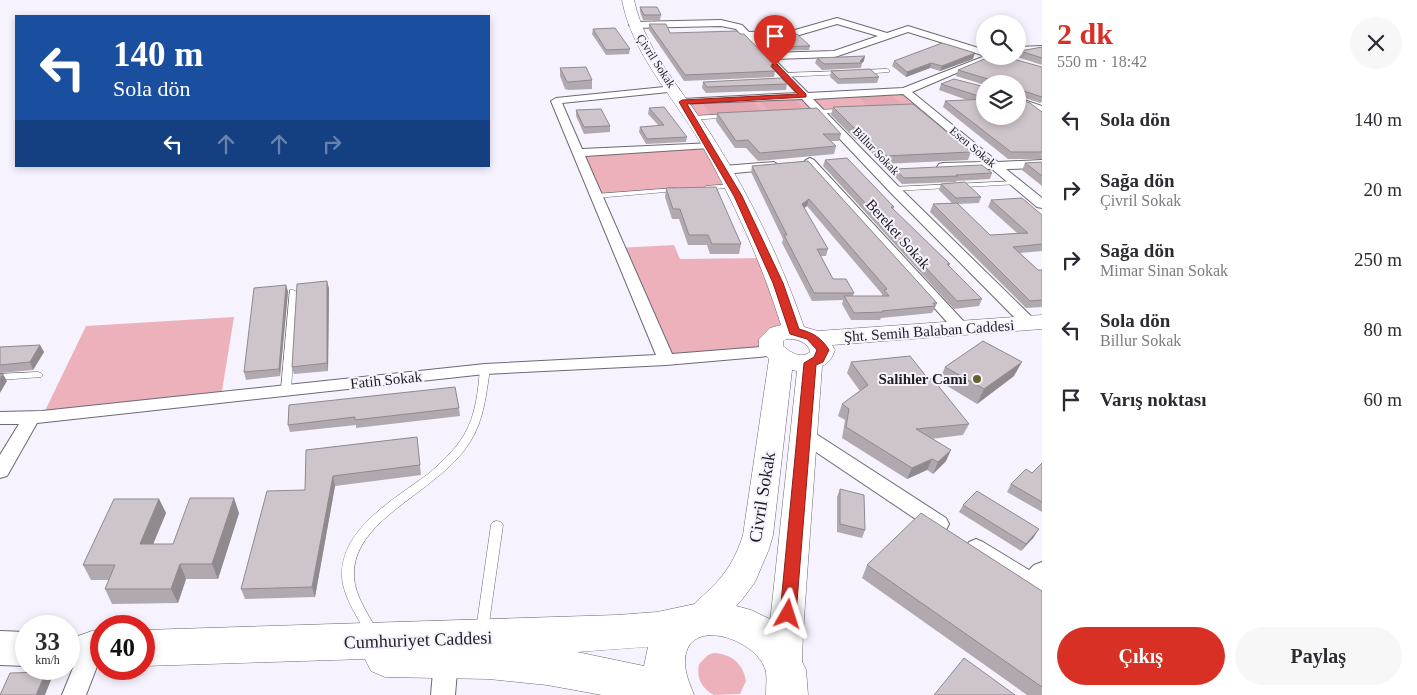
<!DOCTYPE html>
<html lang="tr">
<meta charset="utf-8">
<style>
body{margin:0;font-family:Georgia,serif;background:#f7f7f7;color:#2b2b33;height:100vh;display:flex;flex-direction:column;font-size:19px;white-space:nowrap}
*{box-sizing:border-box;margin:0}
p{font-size:16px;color:#7c7c81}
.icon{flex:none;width:28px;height:28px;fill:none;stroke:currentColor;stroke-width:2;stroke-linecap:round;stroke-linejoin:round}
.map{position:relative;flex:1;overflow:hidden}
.drawer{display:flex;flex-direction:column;background:#fff;width:375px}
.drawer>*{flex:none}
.hud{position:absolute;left:15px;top:15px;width:475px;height:152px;border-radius:0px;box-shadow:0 2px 8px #0003;background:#1a4fa0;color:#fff;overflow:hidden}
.buttons{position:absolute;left:976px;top:15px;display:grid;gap:10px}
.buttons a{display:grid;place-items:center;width:50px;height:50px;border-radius:50%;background:#fff;box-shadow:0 2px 8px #0003;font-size:25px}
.speed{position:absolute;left:15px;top:615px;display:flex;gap:10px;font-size:25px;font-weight:700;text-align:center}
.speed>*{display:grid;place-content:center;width:65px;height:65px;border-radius:50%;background:#fff;box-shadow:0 2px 8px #0003;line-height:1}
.speed small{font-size:12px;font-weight:400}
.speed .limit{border:8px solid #d22;background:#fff;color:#111}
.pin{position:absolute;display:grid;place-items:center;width:42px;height:42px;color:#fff;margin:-51px -21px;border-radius:50% 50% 50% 0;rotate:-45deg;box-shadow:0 0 5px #0007}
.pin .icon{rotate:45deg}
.me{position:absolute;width:55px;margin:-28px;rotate:6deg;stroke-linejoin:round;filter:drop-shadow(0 0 4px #0008)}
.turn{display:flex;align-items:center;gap:18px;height:105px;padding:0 15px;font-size:22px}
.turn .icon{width:65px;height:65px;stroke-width:2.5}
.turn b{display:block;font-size:35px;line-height:42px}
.lanes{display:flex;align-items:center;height:48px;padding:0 15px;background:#0003;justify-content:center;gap:25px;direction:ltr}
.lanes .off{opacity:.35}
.round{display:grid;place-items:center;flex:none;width:52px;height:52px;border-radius:26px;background:#f7f7f7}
.summary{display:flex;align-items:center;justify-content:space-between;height:85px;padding:0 15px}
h1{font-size:30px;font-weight:600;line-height:38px;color:#d93025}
.primary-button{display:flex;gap:10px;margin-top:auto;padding:10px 15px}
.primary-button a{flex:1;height:58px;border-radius:30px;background:#d93025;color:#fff;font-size:20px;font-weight:600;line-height:58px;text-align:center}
.primary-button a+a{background:#f7f7f7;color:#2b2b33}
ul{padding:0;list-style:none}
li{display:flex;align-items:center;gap:15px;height:70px;padding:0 15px}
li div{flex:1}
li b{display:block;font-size:19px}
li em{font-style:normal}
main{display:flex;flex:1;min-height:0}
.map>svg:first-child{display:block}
.green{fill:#ecb1ba}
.forest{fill:#e4a9b2}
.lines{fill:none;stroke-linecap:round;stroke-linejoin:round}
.lane-casing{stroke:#6c6972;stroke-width:1}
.street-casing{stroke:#6c6972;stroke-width:2}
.secondary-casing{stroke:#6c6972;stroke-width:1}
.primary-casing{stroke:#6c6972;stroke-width:2}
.highway-casing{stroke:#6c6972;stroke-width:1}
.lane{fill:#fff;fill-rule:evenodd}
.street{fill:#fff;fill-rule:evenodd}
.secondary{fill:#fff;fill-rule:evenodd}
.primary{fill:#fff;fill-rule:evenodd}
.highway{fill:#fff;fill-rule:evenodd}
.wall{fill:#b1a9af;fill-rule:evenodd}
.shaded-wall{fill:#90898e}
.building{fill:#cec4cb;stroke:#90898e}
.route{fill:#d93025;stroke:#8d1f18}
.poi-dot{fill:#65622f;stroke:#f7f3fe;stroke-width:2}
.labels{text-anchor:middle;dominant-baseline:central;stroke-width:4;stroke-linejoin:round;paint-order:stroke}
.far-street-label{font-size:12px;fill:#1f1e21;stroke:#f7f3fe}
.street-label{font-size:15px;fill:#1f1e21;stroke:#f7f3fe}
.poi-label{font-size:15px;font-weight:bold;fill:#1f1e21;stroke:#f7f3fe;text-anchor:end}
.near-street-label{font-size:18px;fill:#1f1e21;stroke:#f7f3fe}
</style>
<main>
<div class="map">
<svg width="1042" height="695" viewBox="0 0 1042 695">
<rect width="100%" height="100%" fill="#f7f3fe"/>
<g class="green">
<polygon points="905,91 924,107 694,118 682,102"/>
<polygon points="709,145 733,186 596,196 578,153"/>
<polygon points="674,245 680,259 767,258 794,331 771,347 666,360 618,248"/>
<polygon points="234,317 221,397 42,417 86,326"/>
<path d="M714,653C732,654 743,664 746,681L740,694L714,695C702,689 696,678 699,664L708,655Z"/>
</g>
<g class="forest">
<polygon points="891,95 903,105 868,106 857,96"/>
<polygon points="795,99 804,110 769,111 760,101"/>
<polygon points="753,101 762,112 711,114 703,104"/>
</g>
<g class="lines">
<defs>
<g id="lane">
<polygon points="887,69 889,70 889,72 863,74 860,72 863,70"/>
<polygon points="842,71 845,73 844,74 784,77 781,75 784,73"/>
<polygon points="843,109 845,110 845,112 814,114 811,112 814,110"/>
<polygon points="728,114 731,116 730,117 694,120 691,118 694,116"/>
<polygon points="1016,181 1019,183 1018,184 894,191 891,189 894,187"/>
<polygon points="733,184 735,185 735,187 706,190 703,188 706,186"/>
<polygon points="675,188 677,189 677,191 596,198 593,196 596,194"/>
<polygon points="290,290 293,290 297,292 291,390 286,393 281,390"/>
<path d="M485,366L490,369C486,395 484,420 470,442C461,456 449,468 436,478C406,504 351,532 354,577C355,597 370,616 378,633L376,637L372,639L368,637C359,619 344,599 342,578C339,529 395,499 428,474C441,463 455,450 464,435C476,415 478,391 480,369Z"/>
<polygon points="38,372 41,373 43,375 41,377 0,380 0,374"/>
<polygon points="497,521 501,522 503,525 488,630 486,634 482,636 478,634 476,630 491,525 493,522"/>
</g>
<g id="street">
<path d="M837,18L887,33L908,26L985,50V56H996L912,92L998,162L1042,160V168L1006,169L1042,198V208L1037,207L992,169L939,170L937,167L939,164L943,163L984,162L903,94L813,99L898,186L1035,320L1037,323L1035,326H1023L890,192L802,99L678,104L677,102L678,100L682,99L797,93L736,29L721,26L633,28L629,25L633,22L721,20L742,25L749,32L795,30ZM837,24L878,36L834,51L769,53L754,37L796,36ZM908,32L985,56L903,88L808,93L774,59L835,57Z"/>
<polygon points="1042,46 1042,52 1018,53 1018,47"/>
<polygon points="674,86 679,89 678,91 562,103 582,149 713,143 715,145 713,147 709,148 585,156 672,354 774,346 780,347 782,351 780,355 666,365 485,374 37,423 7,476 0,478 0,455 19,424 0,424 0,412 42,411 485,364 656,355 551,101 556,98"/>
<polygon points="1018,98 1042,106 1042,113 1018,104"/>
<polygon points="810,158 814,160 967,325 969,328 967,331 955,331 806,164 804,162 806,160"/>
<polygon points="774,162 780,166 778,169 724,174 718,170 724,166"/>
<polygon points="804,428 810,430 946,518 949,524 946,530 939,532 932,530 798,440 795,435 798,430"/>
<polygon points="976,539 983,542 1029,570 1034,565 1042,562 1042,599 1034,597 969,554 965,548 969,542"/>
<polygon points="92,638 100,641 101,656 86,695 62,695 84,641"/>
<polygon points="446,649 454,652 458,660 455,695 431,695 434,660 438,652"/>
</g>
<path id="secondary" d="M622,0H634C646,55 689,97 717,144C753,202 782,263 804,327L818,331L1042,315V329L832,345L835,350C832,358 829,363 822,366L803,632L802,663L797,674L785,679L773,674L768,663L769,632L797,371L792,370L773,535L769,549L755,582L741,601L713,629L701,634L689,629L684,619C690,606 700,599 710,589C727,573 736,557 743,535L769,359L759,347V339L770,328L781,325C761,261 733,200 700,142C673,96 632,54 622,0ZM786,339C795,338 809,342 810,352C801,359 791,353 783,346V341Z"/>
<polygon id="primary" points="0,631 26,632 26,666 0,665"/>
<g id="highway">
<path d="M714,600L751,610L772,620L790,636L806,670L808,695H766C766,688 767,679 766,672C759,639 685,614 685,662C685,674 690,684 694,695H602L547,685L489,679L385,677L371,671L365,659L144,666V630L617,615L657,612ZM648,647L644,666L577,652Z"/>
<polygon points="92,631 101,631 101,667 92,667 78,662 72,649 78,636"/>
</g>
</defs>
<use href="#lane" class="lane-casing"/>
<use href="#street" class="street-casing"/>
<use href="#secondary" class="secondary-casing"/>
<use href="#primary" class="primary-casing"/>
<use href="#highway" class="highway-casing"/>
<use href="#lane" class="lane"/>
<use href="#street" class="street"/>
<use href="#secondary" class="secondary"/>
<use href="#primary" class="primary"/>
<use href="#highway" class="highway"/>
</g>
<g class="wall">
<polygon points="640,7 661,15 660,20 643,20 640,12"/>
<polygon points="649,24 670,33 740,34 775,66 774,70 775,71 774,77 684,81 649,30"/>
<polygon points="593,29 630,49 629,54 606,55 592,34"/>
<polygon points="759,35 810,46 809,50 770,51 758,39"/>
<polygon points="1042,47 1042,65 1017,57 1020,51"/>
<polygon points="817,58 864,61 862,63 861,68 822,70 815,63"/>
<polygon points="973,59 940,71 930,68 906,77 892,66 894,61"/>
<polygon points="999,60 1042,67 1042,102 1040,103 1019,96 1019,99 1042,112 1042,159 1008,159 943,107 945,101 967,100 939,90 941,84 985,87 985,116 1018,84 985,84 985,85 956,76 958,70"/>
<polygon points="560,68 592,80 592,89 568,90 565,89 560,76"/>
<polygon points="831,71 879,77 877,83 838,84 830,77"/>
<polygon points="703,82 787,84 786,90 706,93 702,88"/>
<polygon points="833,107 971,152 968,160 883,164 859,140 856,140 831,115"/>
<polygon points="649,108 687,137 686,142 646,144 639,132 640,127 659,126 648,114"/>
<polygon points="576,110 610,126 610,132 584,134 576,116"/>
<polygon points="717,113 841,134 839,141 831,141 836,146 834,154 758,161 746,148 735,148 716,121"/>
<polygon points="825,160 894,207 893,210 950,264 949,266 982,299 979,306 954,309 823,166"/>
<path d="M808,161L937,303L934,310L933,311L932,313L881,318L880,320H851L842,304L843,300L812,301L782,243L783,239L751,172L752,166ZM807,206L882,294V296H853L854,293L833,279L821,256H826L828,249L804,208Z"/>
<polygon points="1042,162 1042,186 1022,170 1025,163"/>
<polygon points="895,169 992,173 990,179 956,181 956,182 902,184 893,175"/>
<polygon points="941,184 981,197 979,203 958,204 990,235 1017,233 988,207 991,200 1042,215 1042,251 1020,253 1038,270 1042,270 1042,307 1026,308 930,212 933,204 952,203 939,190"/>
<polygon points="666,188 741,244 739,254 710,254 707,245 688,245 679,219 672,219 665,197"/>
<polygon points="286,285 288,292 280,376 246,380 244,372"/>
<polygon points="329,288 328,371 294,374 292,367"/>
<polygon points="40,345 44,352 33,370 0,373 0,347"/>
<polygon points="851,362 929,380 969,424 963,435 931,439 946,461 933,474 927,470 907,479 842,438 845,420 838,416 842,404 860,391 847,373"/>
<polygon points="945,367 1014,376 977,404 939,381"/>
<polygon points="289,405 459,408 460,416 356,428 356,425 290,432 288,425"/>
<polygon points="417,437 421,475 335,486 315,597 245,599 241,589 305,490 306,450"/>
<polygon points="1042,463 1042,512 1007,492 1011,484 1032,473"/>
<polygon points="840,489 865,530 862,538 837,532 837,497"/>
<polygon points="159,499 166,513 153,544 173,544 239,513 218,579 186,579 178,603 112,604 105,589 109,580 91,580 83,565"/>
<polygon points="963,505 1034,537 1021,551 959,512"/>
<polygon points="867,565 1042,591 1042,695 1027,695 862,578"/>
</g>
<g class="shaded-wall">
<polygon points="975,53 973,59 940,71 942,66"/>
<polygon points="865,56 864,61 862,63 860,61"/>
<polygon points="931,63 930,68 906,77 907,72"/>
<polygon points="809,199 807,206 800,211 802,204"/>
<polygon points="327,281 329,288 328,371 327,363"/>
<polygon points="286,285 288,292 280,376 279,369"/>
<polygon points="40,345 44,352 33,370 30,362"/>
<polygon points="1022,362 1014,376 977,404 984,389"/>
<polygon points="3,374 7,381 0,393 0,379"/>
<polygon points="951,450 946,461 933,474 938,462"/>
<polygon points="932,459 927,470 907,479 912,468"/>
<polygon points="333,476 335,486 315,597 312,587"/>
<polygon points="234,498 239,513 218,579 212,564"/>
<polygon points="159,499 166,513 147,559 140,544"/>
<polygon points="1039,529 1034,537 1021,551 1026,544"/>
<polygon points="180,564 186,579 178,603 171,589"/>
<polygon points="46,672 51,680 45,695 36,695"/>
</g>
<g class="building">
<polygon points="640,7 657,7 661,15 644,15"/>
<polygon points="649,24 666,24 670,33 737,31 740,34 744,34 775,66 770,66 775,71 685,75"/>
<polygon points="615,28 630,49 606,50 593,29"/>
<polygon points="797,34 810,46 771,47 759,35"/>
<polygon points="942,43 975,53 942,66 931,63 907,72 894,61"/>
<polygon points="1042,47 1042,58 1020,51"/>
<polygon points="865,56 860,61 862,63 824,64 817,58"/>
<polygon points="989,57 999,60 1006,57 1042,67 1042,97 1021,90 1019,92 1019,99 1030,103 1042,112 1042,152 1011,152 945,101 985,99 985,116 1018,116 1018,84 988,84 988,79 958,70"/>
<polygon points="586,67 592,80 568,82 566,80 560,68"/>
<polygon points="870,69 879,77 839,79 831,71"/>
<polygon points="781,78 787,84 707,87 703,82"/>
<polygon points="954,79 985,87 985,98 941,84"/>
<polygon points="913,104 971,152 885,156 862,132 858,132 833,107"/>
<polygon points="664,107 687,137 647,139 640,127 664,125 649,108"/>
<polygon points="817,108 841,134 823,134 836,146 760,153 748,140 736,141 717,113"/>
<polygon points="601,109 610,126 584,127 576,110"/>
<polygon points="847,158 894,207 891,207 950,264 947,264 982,299 957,301 825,160"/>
<polygon points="808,161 937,303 933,303 935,306 882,311 883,312 854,313 844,296 889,296 884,290 887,289 809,199 802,204 828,249 817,249 833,279 846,279 854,293 814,293 784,235 787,235 752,166"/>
<polygon points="1042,162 1042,176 1025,163"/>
<polygon points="982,165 992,173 956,175 958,176 904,178 895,169"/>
<polygon points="965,182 981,197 956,198 941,184"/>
<polygon points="716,187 741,244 712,244 708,235 689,235 680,209 673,209 666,188"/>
<polygon points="1022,198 1042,215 1042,244 1013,247 1038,270 1042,270 1042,300 1030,301 933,204 957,203 990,235 1028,233 991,200"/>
<polygon points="327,281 327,363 292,367 297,284"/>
<polygon points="286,285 279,369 244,372 254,288"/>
<polygon points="983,341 1022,362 984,389 945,367"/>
<polygon points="40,345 30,362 0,365 0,347"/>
<polygon points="910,356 929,380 932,378 969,424 916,429 951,450 938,462 932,459 912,468 846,427 849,409 842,404 868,385 851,362"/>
<polygon points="0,374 3,374 0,379"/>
<polygon points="455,387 459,408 355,420 355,417 288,425 289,405"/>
<polygon points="417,437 420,465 333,476 312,587 241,589 267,491 305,490 306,450"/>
<polygon points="1042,463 1042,502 1011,484 1026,469 1032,473"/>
<polygon points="840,489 864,495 865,530 840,524"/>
<polygon points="977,491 1039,529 1026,544 963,505"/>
<polygon points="190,498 234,498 212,564 180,564 171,589 105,589 115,565 83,565 114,499 159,499 140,544 173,544"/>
<polygon points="921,513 1042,591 1042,687 867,565"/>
<polygon points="964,658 1015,695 934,695"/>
<polygon points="46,672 36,695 0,695 10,673"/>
</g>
<path class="route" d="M772,64H777L806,94V97L687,104L742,196L783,283L799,329C813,333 821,337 829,350L823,362L816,365L796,614L793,619L788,621L782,619L780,614L804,363L814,357L817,350L807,339L790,334L773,283L734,196L679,102L682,100L798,94L772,67Z"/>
<circle class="poi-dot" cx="977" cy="379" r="5"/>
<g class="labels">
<g class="far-street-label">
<text transform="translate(656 61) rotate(57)">Çivril Sokak</text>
<text transform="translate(973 147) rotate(40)">Esen Sokak</text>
<text transform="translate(876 151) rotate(46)">Billur Sokak</text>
</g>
<g class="street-label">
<text transform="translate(898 234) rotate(48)">Bereket Sokak</text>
<text transform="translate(929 331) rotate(-4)">Şht. Semih Balaban Caddesi</text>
<text transform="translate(386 380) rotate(-6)">Fatih Sokak</text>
</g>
<g class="poi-label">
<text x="967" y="379">Salihler Cami</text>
</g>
<g class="near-street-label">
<text transform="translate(762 497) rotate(-81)">Civril Sokak</text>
<text transform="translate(418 640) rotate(-2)">Cumhuriyet Caddesi</text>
</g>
</g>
</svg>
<div class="buttons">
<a><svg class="icon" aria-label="search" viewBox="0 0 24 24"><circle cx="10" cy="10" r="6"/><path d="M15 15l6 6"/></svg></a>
<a><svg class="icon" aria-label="layers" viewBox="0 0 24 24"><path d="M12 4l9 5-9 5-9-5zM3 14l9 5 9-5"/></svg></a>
</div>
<div class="speed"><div>33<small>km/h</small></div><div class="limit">40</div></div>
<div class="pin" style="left:775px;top:66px;background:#d93025"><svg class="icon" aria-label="arrive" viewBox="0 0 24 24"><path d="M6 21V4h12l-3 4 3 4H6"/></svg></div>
<svg class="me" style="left:788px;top:614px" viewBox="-20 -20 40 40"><path d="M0-17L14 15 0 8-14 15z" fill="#d93025" stroke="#fff" stroke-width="4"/></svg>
<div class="hud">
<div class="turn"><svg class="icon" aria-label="left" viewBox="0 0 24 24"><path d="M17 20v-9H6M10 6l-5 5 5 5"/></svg><div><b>140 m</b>Sola dön</div></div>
<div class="lanes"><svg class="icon" aria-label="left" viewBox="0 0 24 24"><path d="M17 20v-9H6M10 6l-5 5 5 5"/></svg><svg class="icon off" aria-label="ahead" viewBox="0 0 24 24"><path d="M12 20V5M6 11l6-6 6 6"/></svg><svg class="icon off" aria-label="ahead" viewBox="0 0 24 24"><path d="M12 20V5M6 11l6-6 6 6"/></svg><svg class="icon off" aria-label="right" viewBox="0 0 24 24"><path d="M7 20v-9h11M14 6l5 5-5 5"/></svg></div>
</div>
</div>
<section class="drawer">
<div class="summary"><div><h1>2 dk</h1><p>550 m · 18:42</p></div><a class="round"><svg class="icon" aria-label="close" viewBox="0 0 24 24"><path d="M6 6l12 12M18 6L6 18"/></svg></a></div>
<ul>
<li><svg class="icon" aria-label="left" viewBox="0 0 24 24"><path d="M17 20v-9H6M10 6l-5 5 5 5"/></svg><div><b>Sola dön</b></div><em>140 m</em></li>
<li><svg class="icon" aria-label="right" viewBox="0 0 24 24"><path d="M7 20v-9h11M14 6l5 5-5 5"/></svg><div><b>Sağa dön</b><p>Çivril Sokak</p></div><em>20 m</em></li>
<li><svg class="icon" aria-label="right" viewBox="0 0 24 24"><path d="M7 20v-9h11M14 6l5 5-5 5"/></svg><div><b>Sağa dön</b><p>Mimar Sinan Sokak</p></div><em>250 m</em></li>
<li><svg class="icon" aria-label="left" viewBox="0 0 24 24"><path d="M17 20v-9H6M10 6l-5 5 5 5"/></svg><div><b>Sola dön</b><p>Billur Sokak</p></div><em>80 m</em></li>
<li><svg class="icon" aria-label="arrive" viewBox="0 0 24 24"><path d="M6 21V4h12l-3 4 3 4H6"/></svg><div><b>Varış noktası</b></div><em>60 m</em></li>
</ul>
<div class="primary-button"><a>Çıkış</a><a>Paylaş</a></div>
</section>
</main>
